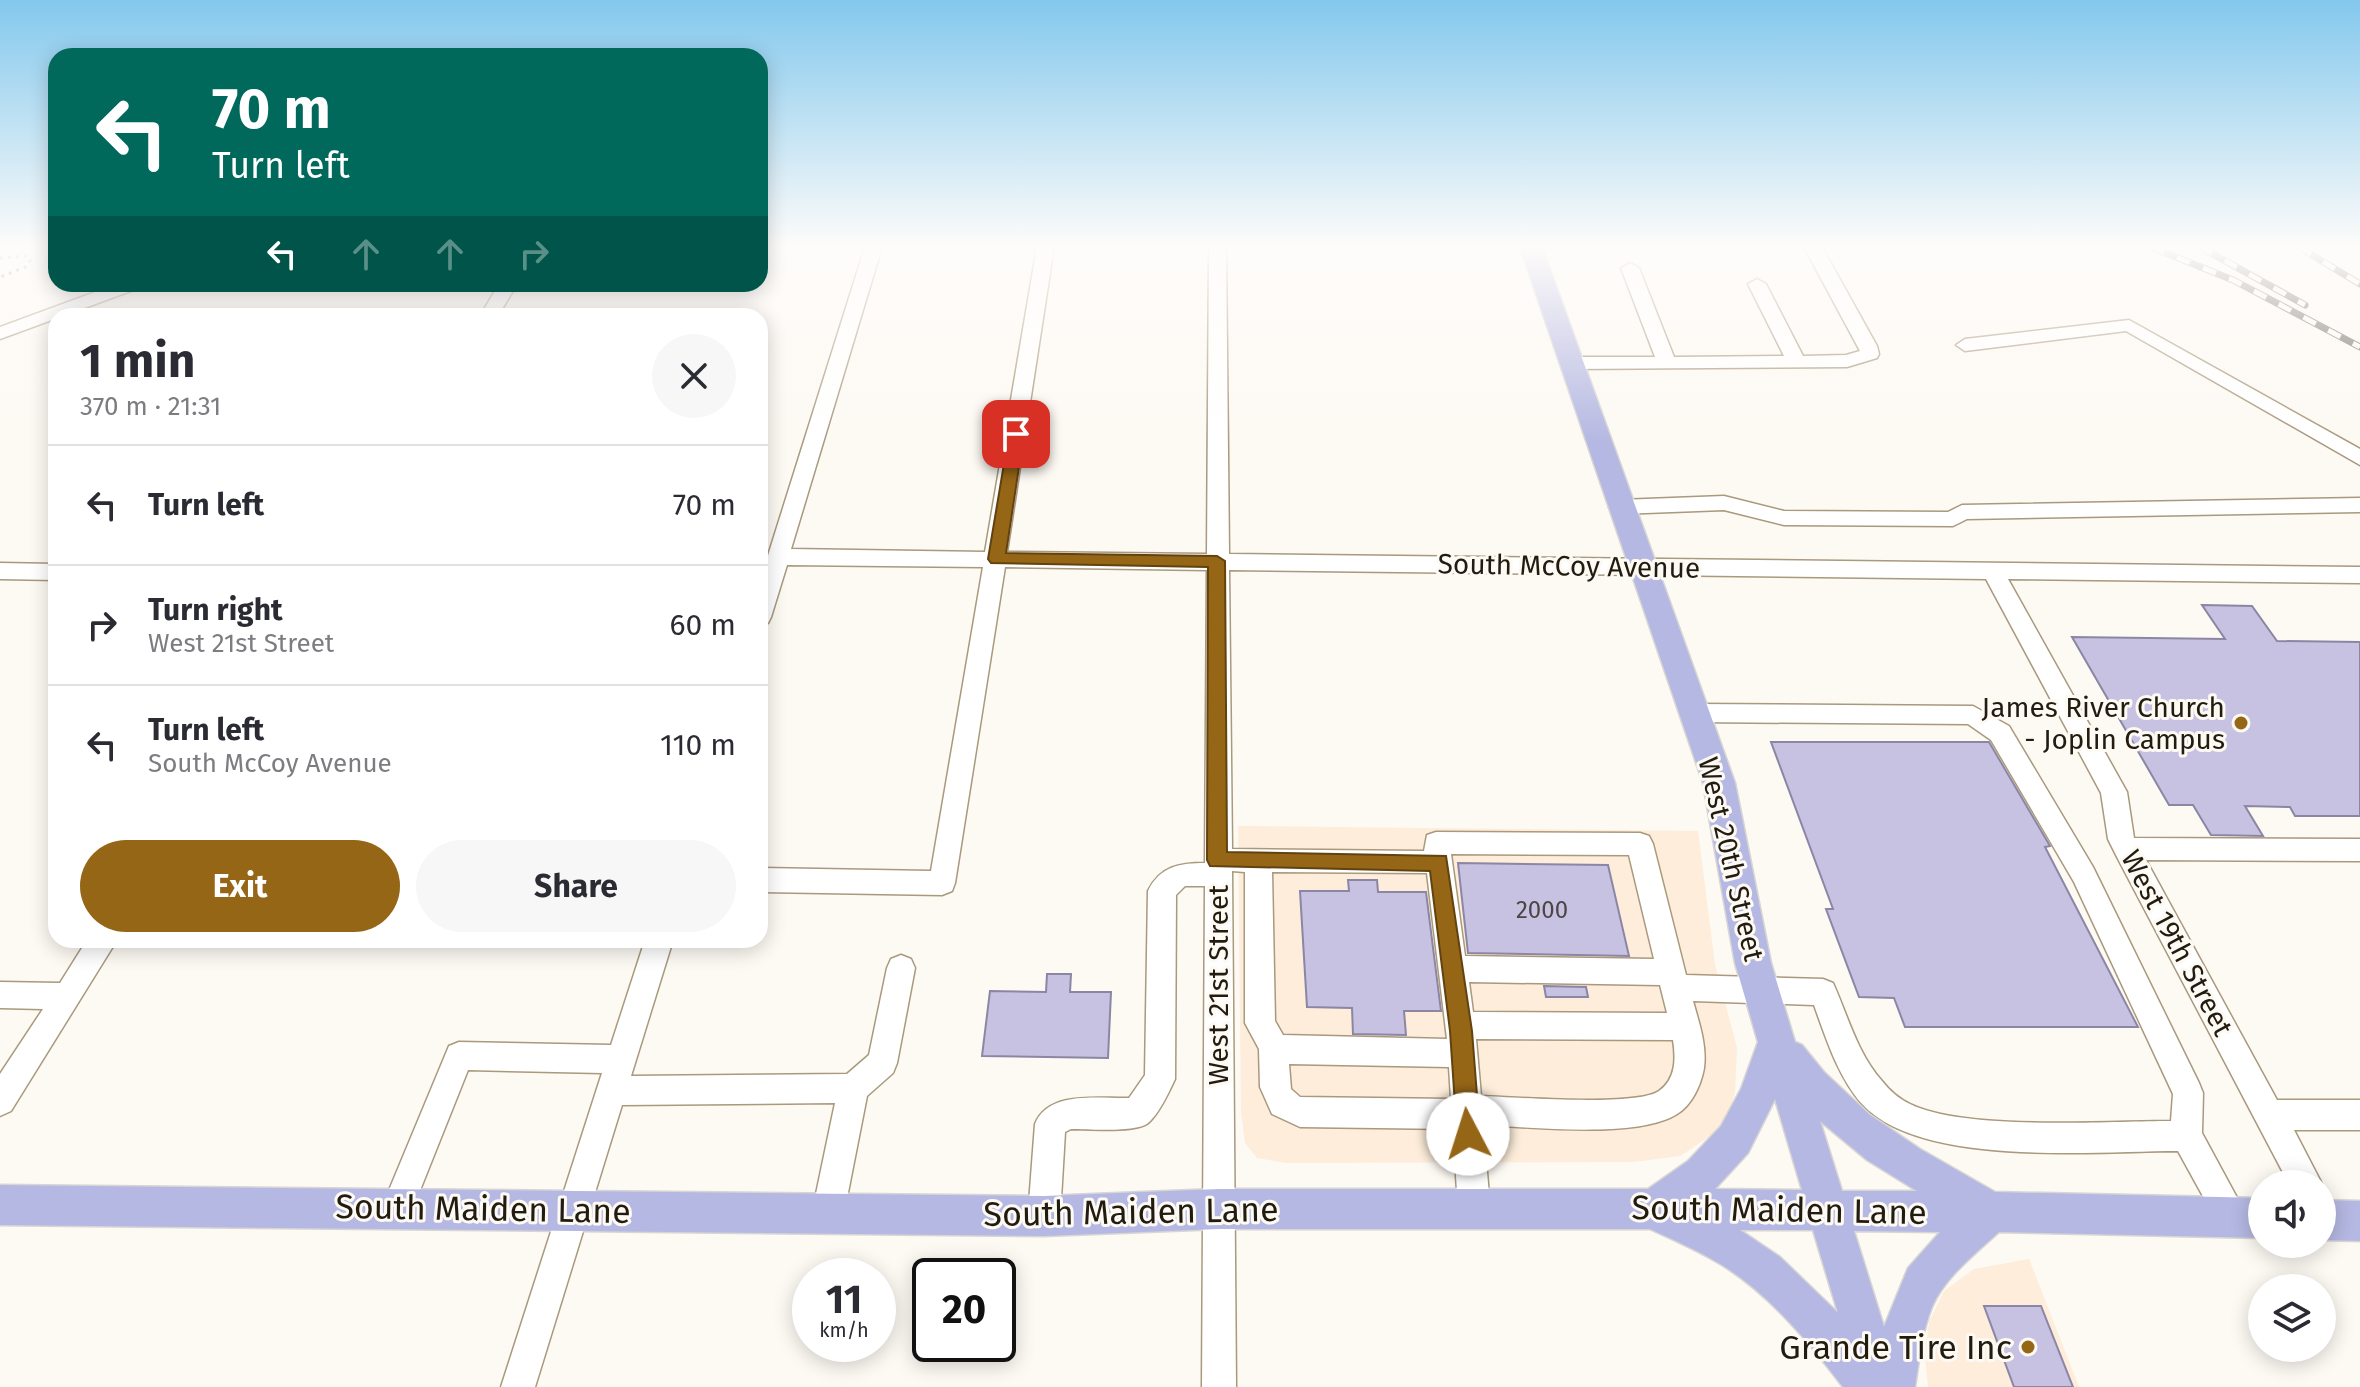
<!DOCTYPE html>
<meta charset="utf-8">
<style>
body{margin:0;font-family:"Fira Sans",sans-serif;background:#f7f7f7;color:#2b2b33;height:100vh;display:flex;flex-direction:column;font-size:30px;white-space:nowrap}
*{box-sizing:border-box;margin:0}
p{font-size:26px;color:#7c7c81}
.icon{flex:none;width:44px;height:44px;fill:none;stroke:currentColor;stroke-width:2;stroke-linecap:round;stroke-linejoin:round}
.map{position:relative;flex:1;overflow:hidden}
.details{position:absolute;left:48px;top:308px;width:720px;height:640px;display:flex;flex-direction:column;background:#fff;border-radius:24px;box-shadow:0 4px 20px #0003}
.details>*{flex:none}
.hud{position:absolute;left:48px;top:48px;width:720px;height:244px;border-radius:24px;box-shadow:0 4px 20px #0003;background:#00695c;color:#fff;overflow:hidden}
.buttons{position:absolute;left:2248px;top:1170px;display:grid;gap:16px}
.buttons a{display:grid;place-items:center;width:88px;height:88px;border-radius:50%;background:#fff;box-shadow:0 4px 20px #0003;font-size:40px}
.speed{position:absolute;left:792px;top:1258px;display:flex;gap:16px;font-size:40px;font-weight:700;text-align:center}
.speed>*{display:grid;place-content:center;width:104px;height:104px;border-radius:50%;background:#fff;box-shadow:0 4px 20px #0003;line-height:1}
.speed small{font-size:20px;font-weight:400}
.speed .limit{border:4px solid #111;border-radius:12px;background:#fff;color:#111}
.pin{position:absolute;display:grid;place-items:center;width:68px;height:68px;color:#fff;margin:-34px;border-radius:16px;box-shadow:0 4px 12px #0006}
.me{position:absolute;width:88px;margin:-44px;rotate:355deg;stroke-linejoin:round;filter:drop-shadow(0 0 6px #0008)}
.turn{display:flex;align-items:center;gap:28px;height:168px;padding:0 32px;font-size:36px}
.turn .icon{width:104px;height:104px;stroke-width:2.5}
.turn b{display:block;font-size:56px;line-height:68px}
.lanes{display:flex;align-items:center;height:76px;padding:0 32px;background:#0003;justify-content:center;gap:40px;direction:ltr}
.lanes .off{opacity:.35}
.round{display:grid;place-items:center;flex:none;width:84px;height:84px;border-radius:42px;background:#f7f7f7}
.overview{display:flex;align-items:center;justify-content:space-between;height:136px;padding:0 32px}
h1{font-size:48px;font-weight:700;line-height:60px}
.action{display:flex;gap:16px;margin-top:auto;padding:16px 32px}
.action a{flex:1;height:92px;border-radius:48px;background:#966617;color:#fff;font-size:32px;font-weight:700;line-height:92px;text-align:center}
.action a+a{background:#f7f7f7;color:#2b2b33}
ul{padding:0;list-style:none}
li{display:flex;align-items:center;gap:24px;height:120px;padding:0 32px;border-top:2px solid #e1e1e2}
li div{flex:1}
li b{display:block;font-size:30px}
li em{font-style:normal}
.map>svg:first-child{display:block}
.commercial{fill:#fdedda}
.building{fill:#c8c2e2;stroke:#8b86a3;stroke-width:2}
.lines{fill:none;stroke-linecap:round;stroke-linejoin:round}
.minor-casing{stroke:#a9997d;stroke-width:3}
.major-casing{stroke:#d7d6d4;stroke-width:3}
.path{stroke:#8f8a81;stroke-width:3;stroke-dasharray:3 5;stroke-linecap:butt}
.minor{fill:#fff;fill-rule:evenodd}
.major{fill:#b5b8e2;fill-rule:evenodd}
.rail-casing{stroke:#6f6a61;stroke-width:7}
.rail{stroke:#fdf9f3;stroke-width:5;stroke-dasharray:14;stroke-linecap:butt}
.route{fill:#966617;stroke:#62420f;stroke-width:2}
.poi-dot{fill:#966617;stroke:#fdf9f3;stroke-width:3}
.labels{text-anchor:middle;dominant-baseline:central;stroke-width:6;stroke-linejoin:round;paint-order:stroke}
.number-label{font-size:24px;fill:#4b4544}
.street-label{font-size:28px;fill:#211b10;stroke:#fdf9f3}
.poi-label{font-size:28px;fill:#211b10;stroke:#fdf9f3;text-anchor:end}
.near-street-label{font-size:34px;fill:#211b10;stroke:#fdf9f3}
.near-poi-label{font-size:34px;fill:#211b10;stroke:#fdf9f3;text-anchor:end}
</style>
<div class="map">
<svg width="2360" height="1387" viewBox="0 0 2360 1387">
<rect width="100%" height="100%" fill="#fdf9f3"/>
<g class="commercial">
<polygon points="1238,826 1698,831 1715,965 1737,1048 1735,1092 1729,1113 1718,1131 1680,1156 1633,1162 1286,1163 1257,1158 1245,1143 1241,1111"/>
<polygon points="2029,1259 2079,1387 1928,1387 1925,1353 1929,1322 1944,1291 1974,1269"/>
</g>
<g class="building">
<polygon points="2202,605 2252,606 2277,641 2360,642 2360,816 2295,816 2290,807 2245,806 2263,836 2211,835 2193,805 2169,805 2072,637 2225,639"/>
<polygon points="1771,742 1989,742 2050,846 2045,847 2138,1027 1905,1027 1894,998 1859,997 1826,909 1833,909"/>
<polygon points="1458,863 1608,865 1629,956 1468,953"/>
<polygon points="1348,880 1377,880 1378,892 1426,892 1441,1011 1404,1011 1406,1035 1353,1034 1352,1008 1307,1007 1300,891 1349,891"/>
<polygon points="1047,974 1071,974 1070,992 1111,992 1108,1058 982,1056 990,991 1046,992"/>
<polygon points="1544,986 1586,987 1588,997 1546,997"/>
<polygon points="1984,1306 2041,1306 2073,1387 2014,1387"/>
</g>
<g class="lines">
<defs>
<g id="minor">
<path d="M865,247H882L791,549L985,552L1037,247H1054L1007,552L1207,554L1209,247H1226L1229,554L2360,567V583L2008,579L2127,792L2134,838L2360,839V861L2146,860L2277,1100H2360V1130H2294L2322,1184H2289L2117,857L2108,839L2101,793L1986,579L1229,570L1232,849L1424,851L1427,835L1436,832L1640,833L1649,836L1653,844L1686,975L1823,979L1833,983C1848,1016 1857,1053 1882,1081C1889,1090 1899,1099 1910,1104C1965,1131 2107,1121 2171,1121L2173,1094L2074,882L1991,740L1968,724L1694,722L1685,720L1682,713L1685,706L1694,704L1973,706L2009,726L2093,867L2199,1083L2203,1093L2202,1133L2248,1218L2243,1229L2232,1234L2221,1229L2178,1151C2095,1151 1921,1168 1862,1104C1838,1077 1826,1038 1814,1005L1693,1001C1699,1023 1707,1045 1704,1068C1701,1085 1692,1105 1677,1114C1638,1139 1531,1127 1483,1125L1490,1207L1485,1218L1474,1223L1463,1218L1458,1207L1453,1129L1300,1127L1272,1114L1260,1087L1259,1049L1245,1023V872L1232,871L1236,1387H1202L1205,886H1185L1176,895L1175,1079C1169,1092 1159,1114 1148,1123C1136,1133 1087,1129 1071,1129L1065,1132L1060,1216L1055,1227L1044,1232L1033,1227L1028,1216L1035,1124C1049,1090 1099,1099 1129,1098L1145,1075L1148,891C1160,866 1180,863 1205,863L1207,570L1005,567L955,883L952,891L942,895L760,892V868L931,871L983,567L787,565L771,617L768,623L760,625V581ZM1451,854L1629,855L1654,959L1465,956ZM1272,872L1427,873L1447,1039L1283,1035L1275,1021ZM1469,982L1660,985L1667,1013L1473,1012ZM1476,1039L1673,1040C1676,1059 1676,1079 1659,1091C1635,1107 1515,1097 1481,1096ZM1289,1064L1449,1067L1451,1099L1300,1097L1291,1089Z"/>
<polygon points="1804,247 1822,247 1877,346 1879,354 1877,358 1847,367 1571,369 1562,363 1571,357 1655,357 1621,268 1630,263 1639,268 1674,357 1784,356 1748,284 1757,279 1766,284 1803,356 1846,355 1860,351"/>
<polygon points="117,284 142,284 139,288 0,339 0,327"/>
<polygon points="499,284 517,284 498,316 480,316"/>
<polygon points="2129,320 2360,449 2360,465 2126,331 1965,351 1956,345 1965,339"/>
<polygon points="1724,496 1784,511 1948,512 1962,505 2360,498 2360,512 1967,519 1953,526 1784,525 1724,510 1620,514 1613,512 1609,507 1613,502 1620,500"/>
<polygon points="0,563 56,564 56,580 0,579"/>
<polygon points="87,940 117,940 11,1111 0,1116 0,1074 43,1009 0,1008 0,982 60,983"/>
<polygon points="645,940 673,940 631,1076 847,1074 869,1055 887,968 891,959 901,955 911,959 915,968 897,1063 893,1073 867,1096 844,1213 839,1224 828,1229 817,1224 812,1213 835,1103 622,1105 535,1387 501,1387 602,1073 468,1070 409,1218 398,1223 387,1218 382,1207 449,1046 459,1042 611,1045"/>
</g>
<g id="major">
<path d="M1520,247H1542L1735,783L1771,963L1795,1042L1802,1045L1824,1072L1870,1115L1920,1149L1995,1192L2262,1198V1238L1999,1232C1975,1254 1945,1277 1932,1307C1922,1332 1919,1361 1915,1387H1843C1809,1342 1770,1295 1722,1265C1699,1251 1674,1240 1650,1229H1219L1044,1236L0,1225V1185L1044,1196L1219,1189H1648L1688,1161L1721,1126L1741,1089L1758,1042L1735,963L1703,783ZM1775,1099L1802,1190L1715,1189L1748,1153ZM1820,1121L1867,1160L1917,1191H1842ZM1740,1230H1813L1838,1313L1780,1257ZM1854,1231L1940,1232L1908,1268L1884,1327Z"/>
<polygon points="2322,1200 2360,1201 2360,1241 2322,1240"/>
</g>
</defs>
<use href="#minor" class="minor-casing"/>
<use href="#major" class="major-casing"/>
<polyline class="path" points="0,258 27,256 30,260 28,266 0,277"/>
<use href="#minor" class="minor"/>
<use href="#major" class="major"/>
<defs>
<g id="rail">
<polyline points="2151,247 2233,280 2360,347"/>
<polyline points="2200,247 2305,305"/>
<polyline points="2299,247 2360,284"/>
</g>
</defs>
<use href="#rail" class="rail-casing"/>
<use href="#rail" class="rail"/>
</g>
<linearGradient id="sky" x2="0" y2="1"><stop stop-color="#83c8ed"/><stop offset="0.56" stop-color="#fefcfa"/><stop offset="1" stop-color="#fefcfa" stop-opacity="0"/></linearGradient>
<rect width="2360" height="441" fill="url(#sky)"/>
<polygon class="route" points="1016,429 1024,434 1006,553 1217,556 1225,561 1227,852 1446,856 1472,1031 1480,1134 1477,1142 1468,1146 1460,1142 1457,1134 1450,1031 1430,871 1210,866 1207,860 1208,567 991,563 988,559 1009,434"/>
<g class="poi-dot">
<circle cx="2241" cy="723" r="8"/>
<circle cx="2028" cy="1347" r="8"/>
</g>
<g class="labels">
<g class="number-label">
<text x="1542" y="910">2000</text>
</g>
<g class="street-label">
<text transform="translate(1569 566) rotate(1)">South McCoy Avenue</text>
<text transform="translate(1731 859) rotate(77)">West 20th Street</text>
<text transform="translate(2177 943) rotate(62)">West 19th Street</text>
<text transform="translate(1218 985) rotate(-90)">West 21st Street</text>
</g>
<g class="poi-label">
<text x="2225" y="707">James River Church<tspan x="2225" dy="32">- Joplin Campus</tspan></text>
</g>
<g class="near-street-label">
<text transform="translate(483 1209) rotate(1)">South Maiden Lane</text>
<text transform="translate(1779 1210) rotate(1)">South Maiden Lane</text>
<text transform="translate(1131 1212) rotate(-1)">South Maiden Lane</text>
</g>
<g class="near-poi-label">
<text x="2012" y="1347">Grande Tire Inc</text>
</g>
</g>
</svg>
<div class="buttons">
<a><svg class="icon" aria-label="sound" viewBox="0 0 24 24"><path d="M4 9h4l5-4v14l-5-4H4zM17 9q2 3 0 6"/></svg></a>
<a><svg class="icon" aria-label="layers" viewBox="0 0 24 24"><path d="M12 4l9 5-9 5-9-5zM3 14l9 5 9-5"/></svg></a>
</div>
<div class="speed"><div>11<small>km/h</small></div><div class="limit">20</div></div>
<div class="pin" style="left:1016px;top:434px;background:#d93025"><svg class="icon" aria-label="arrive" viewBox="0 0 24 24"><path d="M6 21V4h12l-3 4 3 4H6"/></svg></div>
<svg class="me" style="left:1468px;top:1134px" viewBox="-20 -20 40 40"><circle r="19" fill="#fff"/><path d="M0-13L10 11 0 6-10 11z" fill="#966617"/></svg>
<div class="hud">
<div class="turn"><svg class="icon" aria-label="left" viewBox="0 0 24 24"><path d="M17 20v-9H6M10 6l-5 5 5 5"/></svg><div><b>70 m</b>Turn left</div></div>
<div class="lanes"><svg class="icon" aria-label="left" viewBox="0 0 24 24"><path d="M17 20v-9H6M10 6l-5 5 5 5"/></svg><svg class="icon off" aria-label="ahead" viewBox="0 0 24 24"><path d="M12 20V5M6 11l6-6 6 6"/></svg><svg class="icon off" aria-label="ahead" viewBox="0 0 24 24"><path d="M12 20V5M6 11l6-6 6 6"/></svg><svg class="icon off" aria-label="right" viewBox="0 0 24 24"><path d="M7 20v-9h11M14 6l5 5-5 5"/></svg></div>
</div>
<section class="details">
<div class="overview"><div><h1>1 min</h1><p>370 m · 21:31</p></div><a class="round"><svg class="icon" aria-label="close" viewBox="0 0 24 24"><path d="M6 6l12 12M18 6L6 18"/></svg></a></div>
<ul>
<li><svg class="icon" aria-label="left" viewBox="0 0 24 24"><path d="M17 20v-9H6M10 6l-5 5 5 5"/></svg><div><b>Turn left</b></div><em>70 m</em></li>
<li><svg class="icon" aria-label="right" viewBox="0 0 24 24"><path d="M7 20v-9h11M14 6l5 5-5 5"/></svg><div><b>Turn right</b><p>West 21st Street</p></div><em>60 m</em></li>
<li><svg class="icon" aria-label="left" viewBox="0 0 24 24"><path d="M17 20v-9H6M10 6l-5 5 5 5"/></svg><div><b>Turn left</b><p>South McCoy Avenue</p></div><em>110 m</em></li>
</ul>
<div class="action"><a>Exit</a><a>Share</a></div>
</section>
</div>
